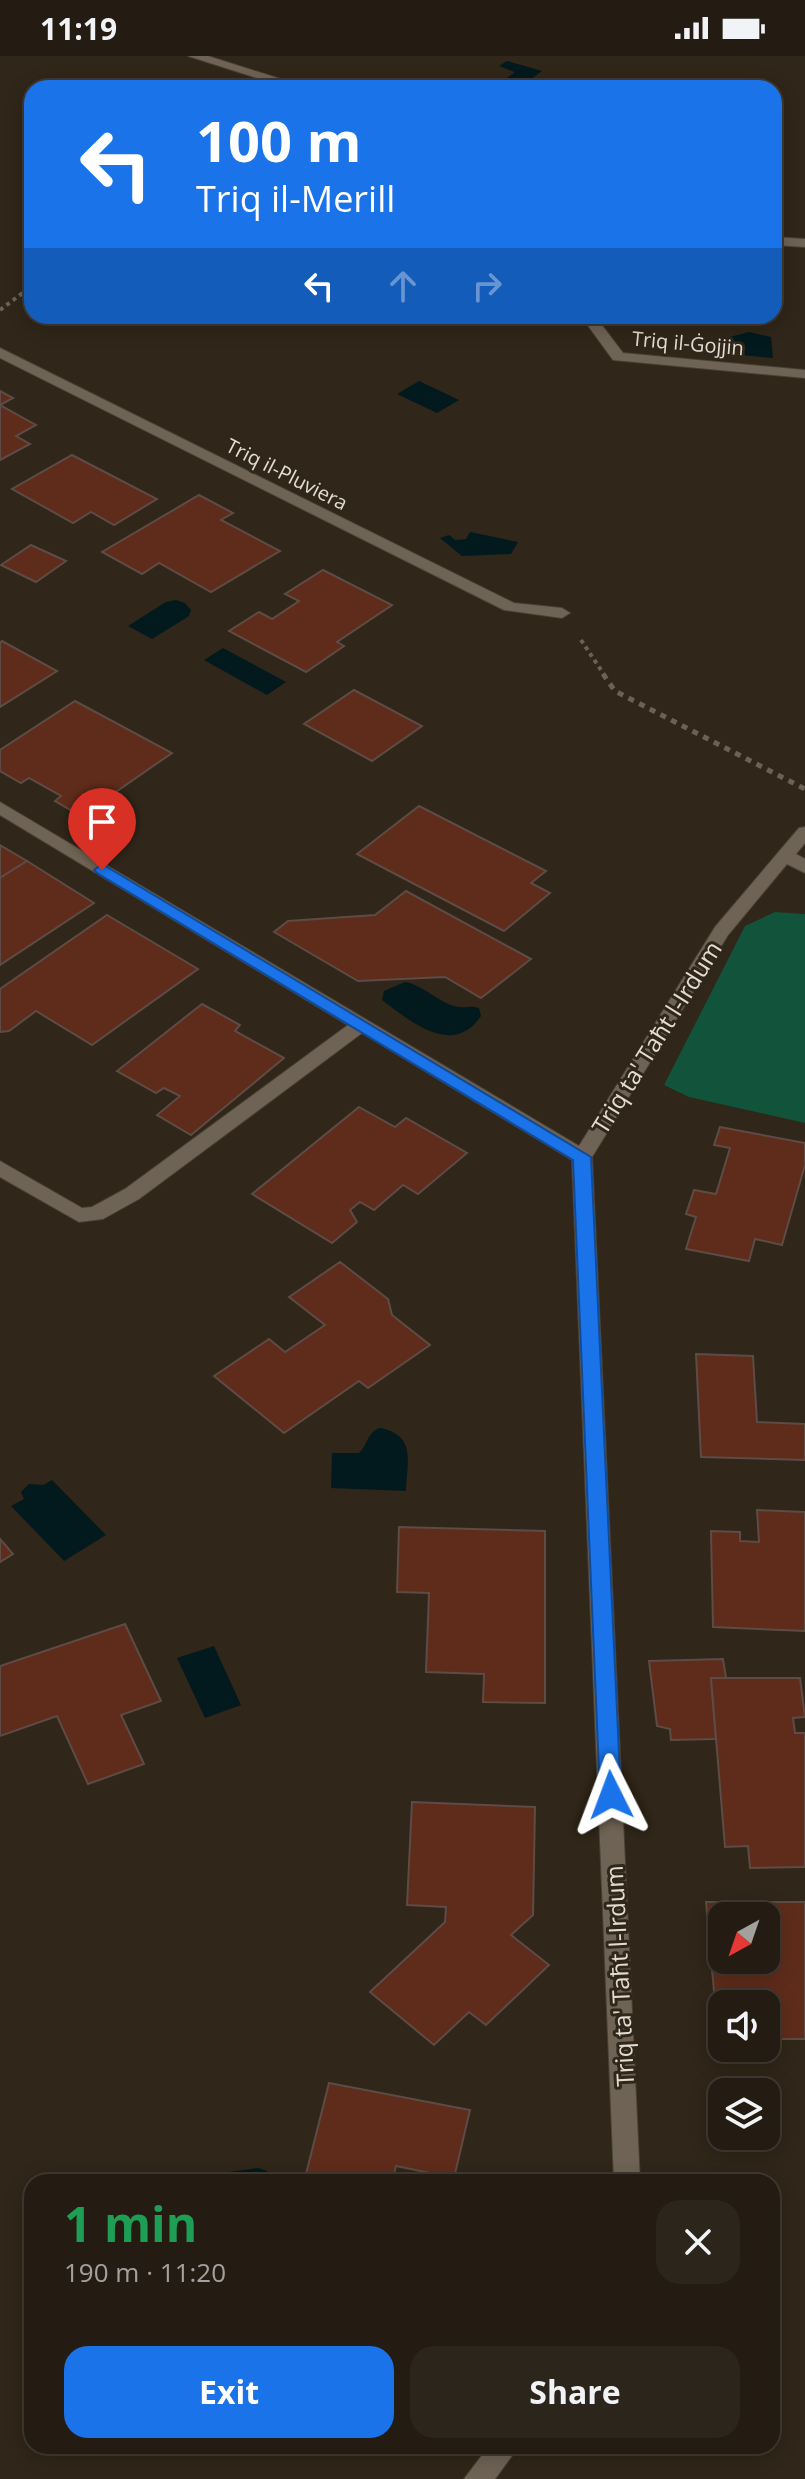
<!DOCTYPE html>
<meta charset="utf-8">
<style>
body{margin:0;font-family:"Open Sans",sans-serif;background:#2c251c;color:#f1f3f6;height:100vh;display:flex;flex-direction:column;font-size:30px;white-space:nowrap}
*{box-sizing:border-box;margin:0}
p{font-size:26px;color:#a3a1a0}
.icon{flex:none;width:44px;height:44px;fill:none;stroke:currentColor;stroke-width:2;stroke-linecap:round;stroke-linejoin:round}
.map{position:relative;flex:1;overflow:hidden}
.panel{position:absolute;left:24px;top:2118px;width:756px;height:280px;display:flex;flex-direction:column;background:#241c13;border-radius:24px;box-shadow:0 4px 20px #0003,0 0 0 2px #413a33}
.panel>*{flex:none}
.hud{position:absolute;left:24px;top:24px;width:758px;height:244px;border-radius:24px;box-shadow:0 4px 20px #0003,0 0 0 2px #413a33;background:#1a73e8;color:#fff;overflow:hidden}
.needle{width:52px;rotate:220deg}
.tools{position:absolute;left:708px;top:1846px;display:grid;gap:16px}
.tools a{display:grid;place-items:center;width:72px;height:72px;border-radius:16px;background:#241c13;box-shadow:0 4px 20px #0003,0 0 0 2px #413a33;font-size:40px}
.pin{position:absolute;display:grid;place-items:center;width:68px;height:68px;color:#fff;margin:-82px -34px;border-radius:50% 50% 50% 0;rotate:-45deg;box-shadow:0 0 8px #0007}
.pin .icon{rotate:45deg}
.me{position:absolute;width:88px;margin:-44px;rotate:357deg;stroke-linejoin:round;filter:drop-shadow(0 0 6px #0008)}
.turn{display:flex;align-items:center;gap:28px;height:168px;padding:0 40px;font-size:36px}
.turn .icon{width:104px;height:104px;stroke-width:2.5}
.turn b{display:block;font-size:56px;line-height:68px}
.lanes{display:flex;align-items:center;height:76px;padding:0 40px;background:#0003;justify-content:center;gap:40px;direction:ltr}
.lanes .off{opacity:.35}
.round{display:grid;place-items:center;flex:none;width:84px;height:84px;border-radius:24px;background:#2c251c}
.summary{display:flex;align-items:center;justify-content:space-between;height:136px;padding:0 40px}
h1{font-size:48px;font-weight:700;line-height:60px;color:#1e9e55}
.button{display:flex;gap:16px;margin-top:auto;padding:16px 40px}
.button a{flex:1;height:92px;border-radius:24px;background:#1a73e8;color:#fff;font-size:32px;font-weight:700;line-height:92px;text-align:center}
.button a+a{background:#2c251c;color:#f1f3f6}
.status{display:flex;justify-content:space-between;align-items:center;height:56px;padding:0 40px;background:#241c13;direction:ltr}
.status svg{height:22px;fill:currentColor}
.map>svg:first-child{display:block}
.green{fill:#11543b}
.water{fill:#021a1d}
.building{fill:#5f2c1b;stroke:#5d4b45;stroke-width:2;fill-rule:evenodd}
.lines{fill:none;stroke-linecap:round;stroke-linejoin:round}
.minor-casing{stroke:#484036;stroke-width:2}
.path-far1{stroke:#6a6256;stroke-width:4;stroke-dasharray:4 4;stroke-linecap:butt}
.path{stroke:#6a6256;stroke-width:5;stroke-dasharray:6 6;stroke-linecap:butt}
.minor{fill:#6e6354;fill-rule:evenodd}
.route{fill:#1a73e8;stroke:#114b97;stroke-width:2}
.labels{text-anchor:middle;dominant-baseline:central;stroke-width:6;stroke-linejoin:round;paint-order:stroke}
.far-street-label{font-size:20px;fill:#e2dcd3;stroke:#302619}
.street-label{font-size:24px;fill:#e2dcd3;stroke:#302619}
</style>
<div class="status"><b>11:19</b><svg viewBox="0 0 49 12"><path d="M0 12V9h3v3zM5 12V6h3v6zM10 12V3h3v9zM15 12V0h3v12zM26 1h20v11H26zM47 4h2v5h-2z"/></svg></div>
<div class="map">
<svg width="805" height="2423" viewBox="0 0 805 2423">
<rect width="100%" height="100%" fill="#302619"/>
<polygon class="green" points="775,856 805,858 805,1067 689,1041 664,1029 745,870"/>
<g class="water">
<polygon points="507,5 542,15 519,32 496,30 515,16 499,10"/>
<polygon points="749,276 771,281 773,302 699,295 691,291"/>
<polygon points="419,325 459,344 437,357 397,338"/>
<polygon points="470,476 518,486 511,498 462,500 440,482 449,479 455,484 466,483"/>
<polygon points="176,544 185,547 191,554 189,560 152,583 128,570 166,546"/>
<polygon points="223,592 286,626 267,639 204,604"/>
<path d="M405,926C424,929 441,949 459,951C467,952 471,949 479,952L481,960C453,1002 410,965 382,944L384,935Z"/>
<path d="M380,1372C417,1379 407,1407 406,1435L331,1432L332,1397H359C368,1389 367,1376 380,1372Z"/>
<polygon points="52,1424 106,1479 64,1505 11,1450 24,1443 21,1436 29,1428 43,1429"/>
<polygon points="214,1590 241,1649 205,1662 177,1602"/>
<polygon points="258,2112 267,2115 271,2126 201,2126 222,2117"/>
</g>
<g class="building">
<polygon points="0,335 13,342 0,349 36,369 16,380 30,388 0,404"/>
<polygon points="72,399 157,443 114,469 91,456 73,467 12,433"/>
<polygon points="199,439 233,457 221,464 280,495 211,536 159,507 142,518 102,496"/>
<polygon points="31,489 66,505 36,526 1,509"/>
<polygon points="323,514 392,549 337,586 344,590 306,616 229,575 259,556 272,563 299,545 285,538"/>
<polygon points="2,585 57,615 0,651 0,587"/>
<polygon points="354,634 422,670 372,705 304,668"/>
<polygon points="75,645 172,697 81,760 55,745 61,740 29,722 21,727 0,715 0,694"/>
<polygon points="419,750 546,815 531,827 550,837 504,875 357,798"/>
<polygon points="0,789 27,805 0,822"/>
<polygon points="27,805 94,847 0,909 0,822"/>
<polygon points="406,835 531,903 481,942 445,921 358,925 274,876 288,865 375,859"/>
<polygon points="107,859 198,913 92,989 36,955 9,975 0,976 0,933"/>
<polygon points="202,948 240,969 235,975 284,1002 191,1079 157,1059 180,1040 164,1032 156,1037 117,1015"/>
<polygon points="359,1051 395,1071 406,1062 467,1097 418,1138 403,1129 374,1154 360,1146 350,1154 357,1166 332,1187 252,1138"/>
<polygon points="720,1071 805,1087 805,1109 782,1189 755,1183 749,1205 686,1193 696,1161 686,1158 694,1134 716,1138 730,1092 714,1089"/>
<polygon points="340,1206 388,1243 392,1259 430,1289 368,1332 359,1325 284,1377 214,1320 269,1283 285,1296 325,1269 289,1241"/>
<polygon points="696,1298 753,1300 757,1366 805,1368 805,1404 701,1401"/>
<polygon points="757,1454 805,1456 805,1575 713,1571 711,1475 740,1476 740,1485 759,1486"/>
<polygon points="399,1471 545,1475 545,1647 483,1646 484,1618 426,1616 429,1537 397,1536"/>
<polygon points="0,1483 13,1498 0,1506"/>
<polygon points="125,1568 161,1645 121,1659 144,1708 88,1728 57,1660 0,1680 0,1610"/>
<polygon points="723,1603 726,1622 711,1622 716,1683 671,1684 670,1673 657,1670 649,1605"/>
<polygon points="711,1622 800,1622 805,1661 793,1662 795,1677 805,1677 805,1811 750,1812 748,1790 725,1791"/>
<polygon points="412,1746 535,1751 533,1859 511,1879 549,1909 486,1969 469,1956 434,1989 370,1936 445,1866 446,1851 407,1849"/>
<path d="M706,1846H805V1983H766V1948H722V1958H716ZM722,1860H766V1904H722Z"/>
<polygon points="329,2027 470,2054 454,2122 396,2110 392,2126 304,2126"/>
</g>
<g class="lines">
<defs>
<g id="minor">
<polygon points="188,0 208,0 309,32 288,32"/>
<polygon points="774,181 805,183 805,191 774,189"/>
<polygon points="581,260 595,260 623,297 805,314 805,322 613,304"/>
<polygon points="0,292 514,547 562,552 570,557 562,562 504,554 0,302"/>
<polygon points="0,746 579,1090 715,871 799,772 805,771 805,787 796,798 805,803 805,817 787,808 728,879 592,1101 640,2126 614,2126 572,1104 362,977 139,1143 103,1163 79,1166 0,1121 0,1105 82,1152 92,1151 125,1133 348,969 0,759"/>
<polygon points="489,2390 519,2390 495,2423 464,2423"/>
</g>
</defs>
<use href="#minor" class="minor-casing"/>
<g class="path-far1">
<polyline points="0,254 32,230"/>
<polyline points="581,584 605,620"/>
</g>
<polyline class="path" points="603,618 615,635 805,733"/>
<use href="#minor" class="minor"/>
</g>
<polygon class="route" points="102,808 591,1101 621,1739 618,1745 611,1747 603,1745 600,1739 573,1104 97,817 94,814"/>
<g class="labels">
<g class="far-street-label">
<text transform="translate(688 287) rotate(5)">Triq il-Ġojjin</text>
<text transform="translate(287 418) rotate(27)">Triq il-Pluviera</text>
</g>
<g class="street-label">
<text transform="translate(656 981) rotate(-58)">Triq ta' Taħt l-Irdum</text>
<text transform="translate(619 1920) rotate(-93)">Triq ta' Taħt l-Irdum</text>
</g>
</g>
</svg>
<div class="tools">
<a><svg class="needle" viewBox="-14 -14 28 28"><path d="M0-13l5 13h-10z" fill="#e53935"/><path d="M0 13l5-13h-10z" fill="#a3a1a0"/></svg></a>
<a><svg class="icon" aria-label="sound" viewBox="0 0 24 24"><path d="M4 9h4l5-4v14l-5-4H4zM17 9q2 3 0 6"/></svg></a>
<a><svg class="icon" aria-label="layers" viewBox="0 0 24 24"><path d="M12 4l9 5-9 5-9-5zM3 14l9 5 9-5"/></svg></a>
</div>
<div class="pin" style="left:102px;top:814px;background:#d93025"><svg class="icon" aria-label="arrive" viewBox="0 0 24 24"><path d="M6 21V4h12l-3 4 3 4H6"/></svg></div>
<svg class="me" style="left:611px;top:1739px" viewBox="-20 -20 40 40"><path d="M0-17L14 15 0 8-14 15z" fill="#1a73e8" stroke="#fff" stroke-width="4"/></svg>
<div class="hud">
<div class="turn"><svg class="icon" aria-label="left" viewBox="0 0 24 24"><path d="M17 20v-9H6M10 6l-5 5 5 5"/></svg><div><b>100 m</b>Triq il-Merill</div></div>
<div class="lanes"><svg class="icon" aria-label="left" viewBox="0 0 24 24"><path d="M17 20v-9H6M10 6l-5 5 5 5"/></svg><svg class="icon off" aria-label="ahead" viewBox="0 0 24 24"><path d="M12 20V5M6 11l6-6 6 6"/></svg><svg class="icon off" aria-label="right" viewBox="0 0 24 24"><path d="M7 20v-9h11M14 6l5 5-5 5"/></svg></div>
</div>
<section class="panel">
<div class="summary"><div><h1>1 min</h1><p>190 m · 11:20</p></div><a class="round"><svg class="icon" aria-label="close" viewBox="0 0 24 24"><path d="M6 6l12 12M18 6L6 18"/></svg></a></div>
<div class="button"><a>Exit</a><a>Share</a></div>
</section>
</div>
